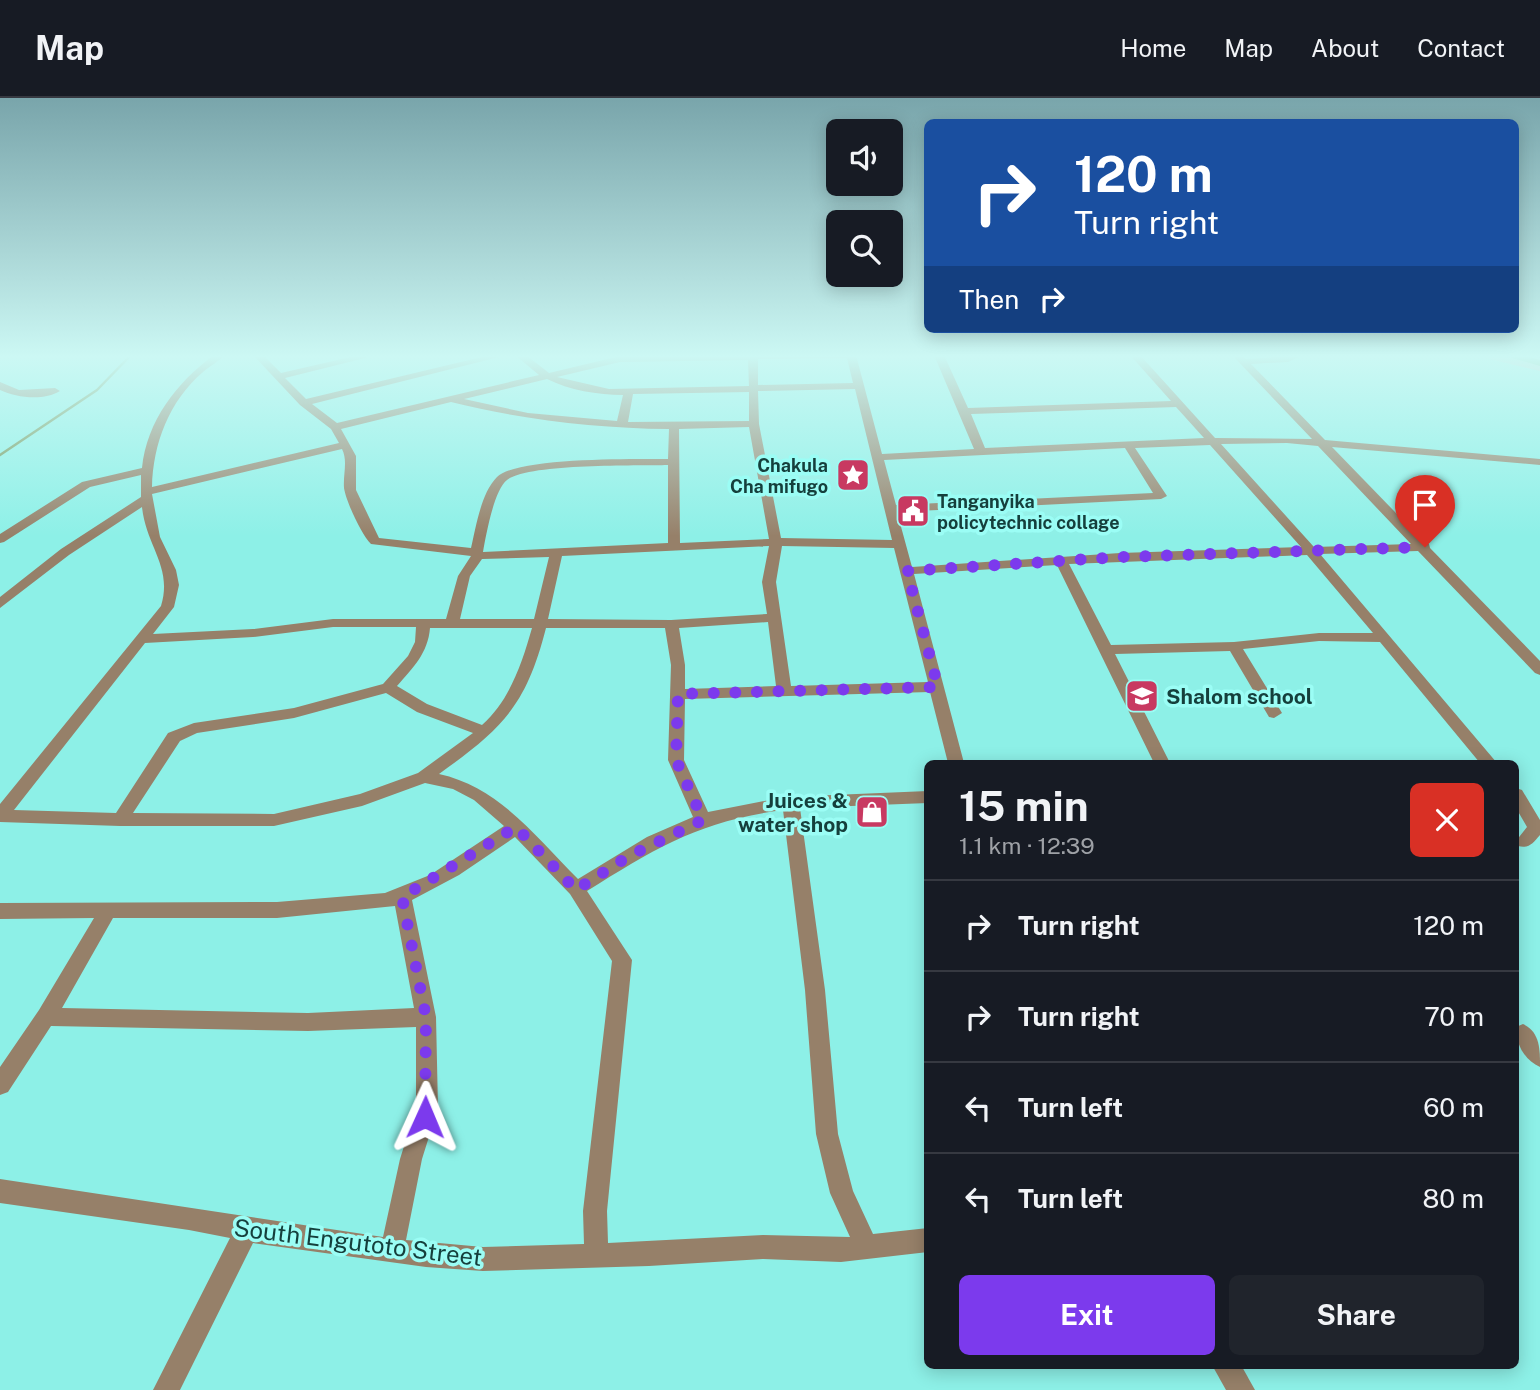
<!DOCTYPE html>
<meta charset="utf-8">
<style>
body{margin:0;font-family:"Public Sans",sans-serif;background:#20242c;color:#f1f3f6;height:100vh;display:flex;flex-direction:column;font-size:26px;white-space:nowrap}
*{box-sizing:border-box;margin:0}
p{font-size:23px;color:#9ea1a6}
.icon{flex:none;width:38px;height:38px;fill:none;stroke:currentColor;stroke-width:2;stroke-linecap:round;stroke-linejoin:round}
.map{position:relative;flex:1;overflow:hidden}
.drawer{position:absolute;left:924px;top:662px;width:595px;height:609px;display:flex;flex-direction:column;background:#171b24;border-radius:10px;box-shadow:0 4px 18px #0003}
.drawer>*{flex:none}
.hud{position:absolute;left:924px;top:21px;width:595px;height:214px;border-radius:10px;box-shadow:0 4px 18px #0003;background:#1a4fa0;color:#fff;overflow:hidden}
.controls{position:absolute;left:826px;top:21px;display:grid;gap:14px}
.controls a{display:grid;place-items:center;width:77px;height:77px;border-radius:10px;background:#171b24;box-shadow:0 4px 18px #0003;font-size:35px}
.pin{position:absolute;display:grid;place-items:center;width:60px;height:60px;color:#fff;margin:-72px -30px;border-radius:50% 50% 50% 0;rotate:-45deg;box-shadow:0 0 7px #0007}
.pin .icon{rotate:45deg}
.me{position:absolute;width:77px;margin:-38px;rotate:1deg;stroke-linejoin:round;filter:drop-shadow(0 0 5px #0008)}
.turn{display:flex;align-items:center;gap:24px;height:147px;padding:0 35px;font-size:32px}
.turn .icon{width:91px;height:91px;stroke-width:2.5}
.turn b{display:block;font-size:49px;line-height:60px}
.then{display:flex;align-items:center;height:66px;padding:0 35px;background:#0003;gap:14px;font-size:26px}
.round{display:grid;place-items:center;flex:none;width:74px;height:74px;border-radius:10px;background:#20242c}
.headline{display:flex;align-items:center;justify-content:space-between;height:119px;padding:0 35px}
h1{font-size:42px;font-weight:700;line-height:52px}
.primary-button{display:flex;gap:14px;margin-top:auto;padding:14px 35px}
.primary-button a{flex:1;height:80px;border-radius:10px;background:#7c3aed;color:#fff;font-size:28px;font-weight:700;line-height:80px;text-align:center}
.primary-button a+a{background:#20242c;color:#f1f3f6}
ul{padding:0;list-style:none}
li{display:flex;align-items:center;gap:21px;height:91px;padding:0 35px;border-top:2px solid #363941}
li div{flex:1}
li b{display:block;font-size:26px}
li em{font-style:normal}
header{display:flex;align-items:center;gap:42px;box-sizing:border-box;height:98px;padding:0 35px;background:#171b24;border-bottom:2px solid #363941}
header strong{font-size:33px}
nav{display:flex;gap:38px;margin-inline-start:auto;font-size:24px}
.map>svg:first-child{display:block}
.green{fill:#e8b4bc}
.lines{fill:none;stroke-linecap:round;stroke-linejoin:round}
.stream{stroke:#738f50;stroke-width:2.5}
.river{fill:#738f50;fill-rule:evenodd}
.minor{fill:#968069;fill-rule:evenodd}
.route{stroke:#7c3aed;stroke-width:12;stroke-dasharray:0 21.6}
.labels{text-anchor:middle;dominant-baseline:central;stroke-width:7;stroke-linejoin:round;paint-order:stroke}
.far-poi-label{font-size:18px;font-weight:bold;fill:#153f3c;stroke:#9bfdf5;text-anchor:end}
.poi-label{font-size:21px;font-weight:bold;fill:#153f3c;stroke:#9bfdf5;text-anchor:start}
.near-street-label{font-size:24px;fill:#153f3c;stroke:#9bfdf5}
</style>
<header>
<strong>Map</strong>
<nav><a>Home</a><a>Map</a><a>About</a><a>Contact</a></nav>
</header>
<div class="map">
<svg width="1540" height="1292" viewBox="0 0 1540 1292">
<rect width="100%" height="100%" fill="#8df0e7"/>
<polygon class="green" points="1473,257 1540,257 1540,273"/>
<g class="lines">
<polyline class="stream" points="0,357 97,292 131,257"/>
<polygon class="river" points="1502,257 1522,257 1540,262 1540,268"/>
<g class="minor">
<path d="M214,257H225C218,264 210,268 203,274C169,303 153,346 152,389L339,345L331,331L300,307L253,257H263L281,275L359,257H377L285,280L306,301L490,257H507L312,306L337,325L539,277L515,257H526L549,275L620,258L856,257L882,356L974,351L934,257H944L968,310L1171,303L1130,257H1140L1215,340L1312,341L1232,257H1242L1246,261L1303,257L1288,264L1251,266L1325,342L1540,361V367L1332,349L1425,445L1429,446L1430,450L1540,563V577L1535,575L1418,453L1320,456L1497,665H1480L1380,544L1319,543L1243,551L1282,615L1274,620L1269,619L1230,553L1115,556L1170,665H1154L1057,467L914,476L964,665H948L930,594L685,601L684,662L708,714L785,699L928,693V705L800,710L825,892L838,1036L853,1093L873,1136L928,1130V1154L841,1164L763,1161L649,1168L483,1173L426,1169L253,1145L180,1292H153L230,1140L189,1132L0,1105V1081L383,1139L400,1061L416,1010V929L308,933L51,928L8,994L0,997V969L39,912L94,820L0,821V805L277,804L385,795L430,777L504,728L474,702L453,691L425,685L362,708L274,728H120L0,724V706L161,508C173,469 146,448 142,409L69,457L0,510V499L61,451L141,399V377L90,389L4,444L0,445V436L82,384L142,370C147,323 176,285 214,257ZM847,260L853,285L758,287V261ZM748,262L749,288L609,291L557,279L620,264ZM547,281C569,292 598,297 623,297L617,323L528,315L464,301ZM855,291L892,442L781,440L759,326L758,293ZM749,294V323L628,324L633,296ZM451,304C524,322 595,330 669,331L668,361C636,361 517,359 497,379C481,395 476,429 471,450L379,440L356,392V358L341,331ZM1176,309L1204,340L985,350L971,316ZM749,329L769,441L680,445L679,331ZM1287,345L1318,348L1411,446L1314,449L1221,346ZM1210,347L1301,449L1120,455L912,469L897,414L1161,401L1167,398L1135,350ZM1125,350L1153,395L896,407L884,362ZM342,351C348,363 343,376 344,390C346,403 361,436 371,446L471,458L458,478L446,521H333L253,531L153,536L174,509L179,487L176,472L160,439L152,396ZM668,367V445L483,454C486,437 494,392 507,382C529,365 637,368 668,367ZM769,448L762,484L767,516L671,522L548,521L562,458ZM782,448L894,450L928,584L791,588L776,484ZM1307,457L1373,535H1319L1234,544L1111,547L1069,466ZM549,459L534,521H460L470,478L482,461ZM768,524L776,588L685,591V567L679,530ZM333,529H416L415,544L408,558L383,586L294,610L194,625L168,635L116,715L14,712L145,545L253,539ZM430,530H532C522,565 510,602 482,627L427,606L397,588C413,570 428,555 430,530ZM546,530H665L671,567L668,662L693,719L647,739L578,781C536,739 499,689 439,676C503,630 526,608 546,530ZM386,595L417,614L473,635L418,675L360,696L274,716L133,715L180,643L197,635L294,620ZM783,712L805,892L816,1036L830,1095L850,1139L763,1137L608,1145L607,1113L632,862L587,793C657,749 700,723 783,712ZM515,739L570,796L612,863L583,1113L584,1146L483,1149L406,1142L422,1061L438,1010L436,919L412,802L459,777ZM395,808L414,910L308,915L62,910L113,820H277Z"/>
<path d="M0,284L19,292L55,290L60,293C44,303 17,300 0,292Z"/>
<path d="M1516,690L1522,692L1540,722V737C1533,745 1529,751 1518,748L1516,743L1527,729L1516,710Z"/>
<path d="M1523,926C1540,934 1540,951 1540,969C1525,963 1515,945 1516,929Z"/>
<polygon points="1212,1267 1241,1267 1255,1292 1226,1292"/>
</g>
</g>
<linearGradient id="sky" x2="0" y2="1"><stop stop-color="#79a5ab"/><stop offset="0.59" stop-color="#ccf8f4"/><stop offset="1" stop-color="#ccf8f4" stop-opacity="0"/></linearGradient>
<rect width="1540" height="438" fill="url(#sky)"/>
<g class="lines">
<polyline class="route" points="425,1019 426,919 402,799 516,729 576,792 629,758 703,722 676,662 678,596 938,589 907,473 1120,459 1425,449"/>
</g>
<defs>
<symbol id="sight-square" viewBox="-11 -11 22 22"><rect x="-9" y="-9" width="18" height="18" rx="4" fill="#c83961" stroke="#9bfdf5"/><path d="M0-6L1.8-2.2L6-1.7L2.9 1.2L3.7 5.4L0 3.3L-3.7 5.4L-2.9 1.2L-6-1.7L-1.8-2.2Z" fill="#fff"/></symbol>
<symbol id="civic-square" viewBox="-11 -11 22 22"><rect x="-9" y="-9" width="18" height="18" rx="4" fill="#c83961" stroke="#9bfdf5"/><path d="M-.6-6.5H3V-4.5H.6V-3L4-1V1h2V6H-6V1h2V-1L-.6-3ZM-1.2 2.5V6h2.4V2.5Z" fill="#fff"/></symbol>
<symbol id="school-square" viewBox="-11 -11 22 22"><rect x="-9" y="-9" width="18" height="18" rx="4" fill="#c83961" stroke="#9bfdf5"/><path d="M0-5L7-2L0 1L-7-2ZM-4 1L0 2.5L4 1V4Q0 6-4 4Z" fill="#fff"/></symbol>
<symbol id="shop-square" viewBox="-11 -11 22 22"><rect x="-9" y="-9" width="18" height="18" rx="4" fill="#c83961" stroke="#9bfdf5"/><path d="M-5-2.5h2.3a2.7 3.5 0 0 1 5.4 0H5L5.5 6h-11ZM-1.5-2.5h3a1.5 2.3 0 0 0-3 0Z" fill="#fff"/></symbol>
</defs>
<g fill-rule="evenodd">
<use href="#sight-square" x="834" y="358" width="38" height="38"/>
<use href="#civic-square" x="894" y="394" width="38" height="38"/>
<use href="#school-square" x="1123" y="579" width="38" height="38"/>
<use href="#shop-square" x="853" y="695" width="38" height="38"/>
</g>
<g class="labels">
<g class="far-poi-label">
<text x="828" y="367">Chakula<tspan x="828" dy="21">Cha mifugo</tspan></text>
<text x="937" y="403" text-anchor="start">Tanganyika<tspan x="937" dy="21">policytechnic collage</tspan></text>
</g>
<g class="poi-label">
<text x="1166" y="598">Shalom school</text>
<text x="848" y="702" text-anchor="end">Juices &amp;<tspan x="848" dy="24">water shop</tspan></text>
</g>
<g class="near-street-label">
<text transform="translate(358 1144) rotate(7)">South Engutoto Street</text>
</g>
</g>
</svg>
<div class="controls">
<a><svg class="icon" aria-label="sound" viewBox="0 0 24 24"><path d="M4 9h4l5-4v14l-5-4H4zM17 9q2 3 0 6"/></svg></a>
<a><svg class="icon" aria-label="search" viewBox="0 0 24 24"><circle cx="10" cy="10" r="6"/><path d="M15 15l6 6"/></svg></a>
</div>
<div class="pin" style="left:1425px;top:449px;background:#d93025"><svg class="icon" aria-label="arrive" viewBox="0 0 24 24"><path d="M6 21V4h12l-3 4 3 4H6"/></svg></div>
<svg class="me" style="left:425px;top:1019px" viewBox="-20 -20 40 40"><path d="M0-17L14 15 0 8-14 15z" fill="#7c3aed" stroke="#fff" stroke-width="4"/></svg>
<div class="hud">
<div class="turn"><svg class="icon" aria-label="right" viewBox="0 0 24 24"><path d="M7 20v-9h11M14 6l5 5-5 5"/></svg><div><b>120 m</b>Turn right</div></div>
<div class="then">Then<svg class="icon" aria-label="right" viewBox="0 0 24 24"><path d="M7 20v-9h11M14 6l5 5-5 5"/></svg></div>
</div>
<section class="drawer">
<div class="headline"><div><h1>15 min</h1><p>1.1 km · 12:39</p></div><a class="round" style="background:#d93025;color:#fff"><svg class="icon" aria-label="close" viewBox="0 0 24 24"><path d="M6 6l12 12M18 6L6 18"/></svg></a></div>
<ul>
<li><svg class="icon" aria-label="right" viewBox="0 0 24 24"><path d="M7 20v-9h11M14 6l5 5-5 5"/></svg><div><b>Turn right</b></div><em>120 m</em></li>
<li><svg class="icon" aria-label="right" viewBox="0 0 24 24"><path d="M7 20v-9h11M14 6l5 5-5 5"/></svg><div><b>Turn right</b></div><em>70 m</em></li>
<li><svg class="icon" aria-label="left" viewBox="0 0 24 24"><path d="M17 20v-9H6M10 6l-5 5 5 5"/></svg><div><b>Turn left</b></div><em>60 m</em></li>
<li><svg class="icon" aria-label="left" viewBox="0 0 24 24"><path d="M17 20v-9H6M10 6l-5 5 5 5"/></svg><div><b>Turn left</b></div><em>80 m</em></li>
</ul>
<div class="primary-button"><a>Exit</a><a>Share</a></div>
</section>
</div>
